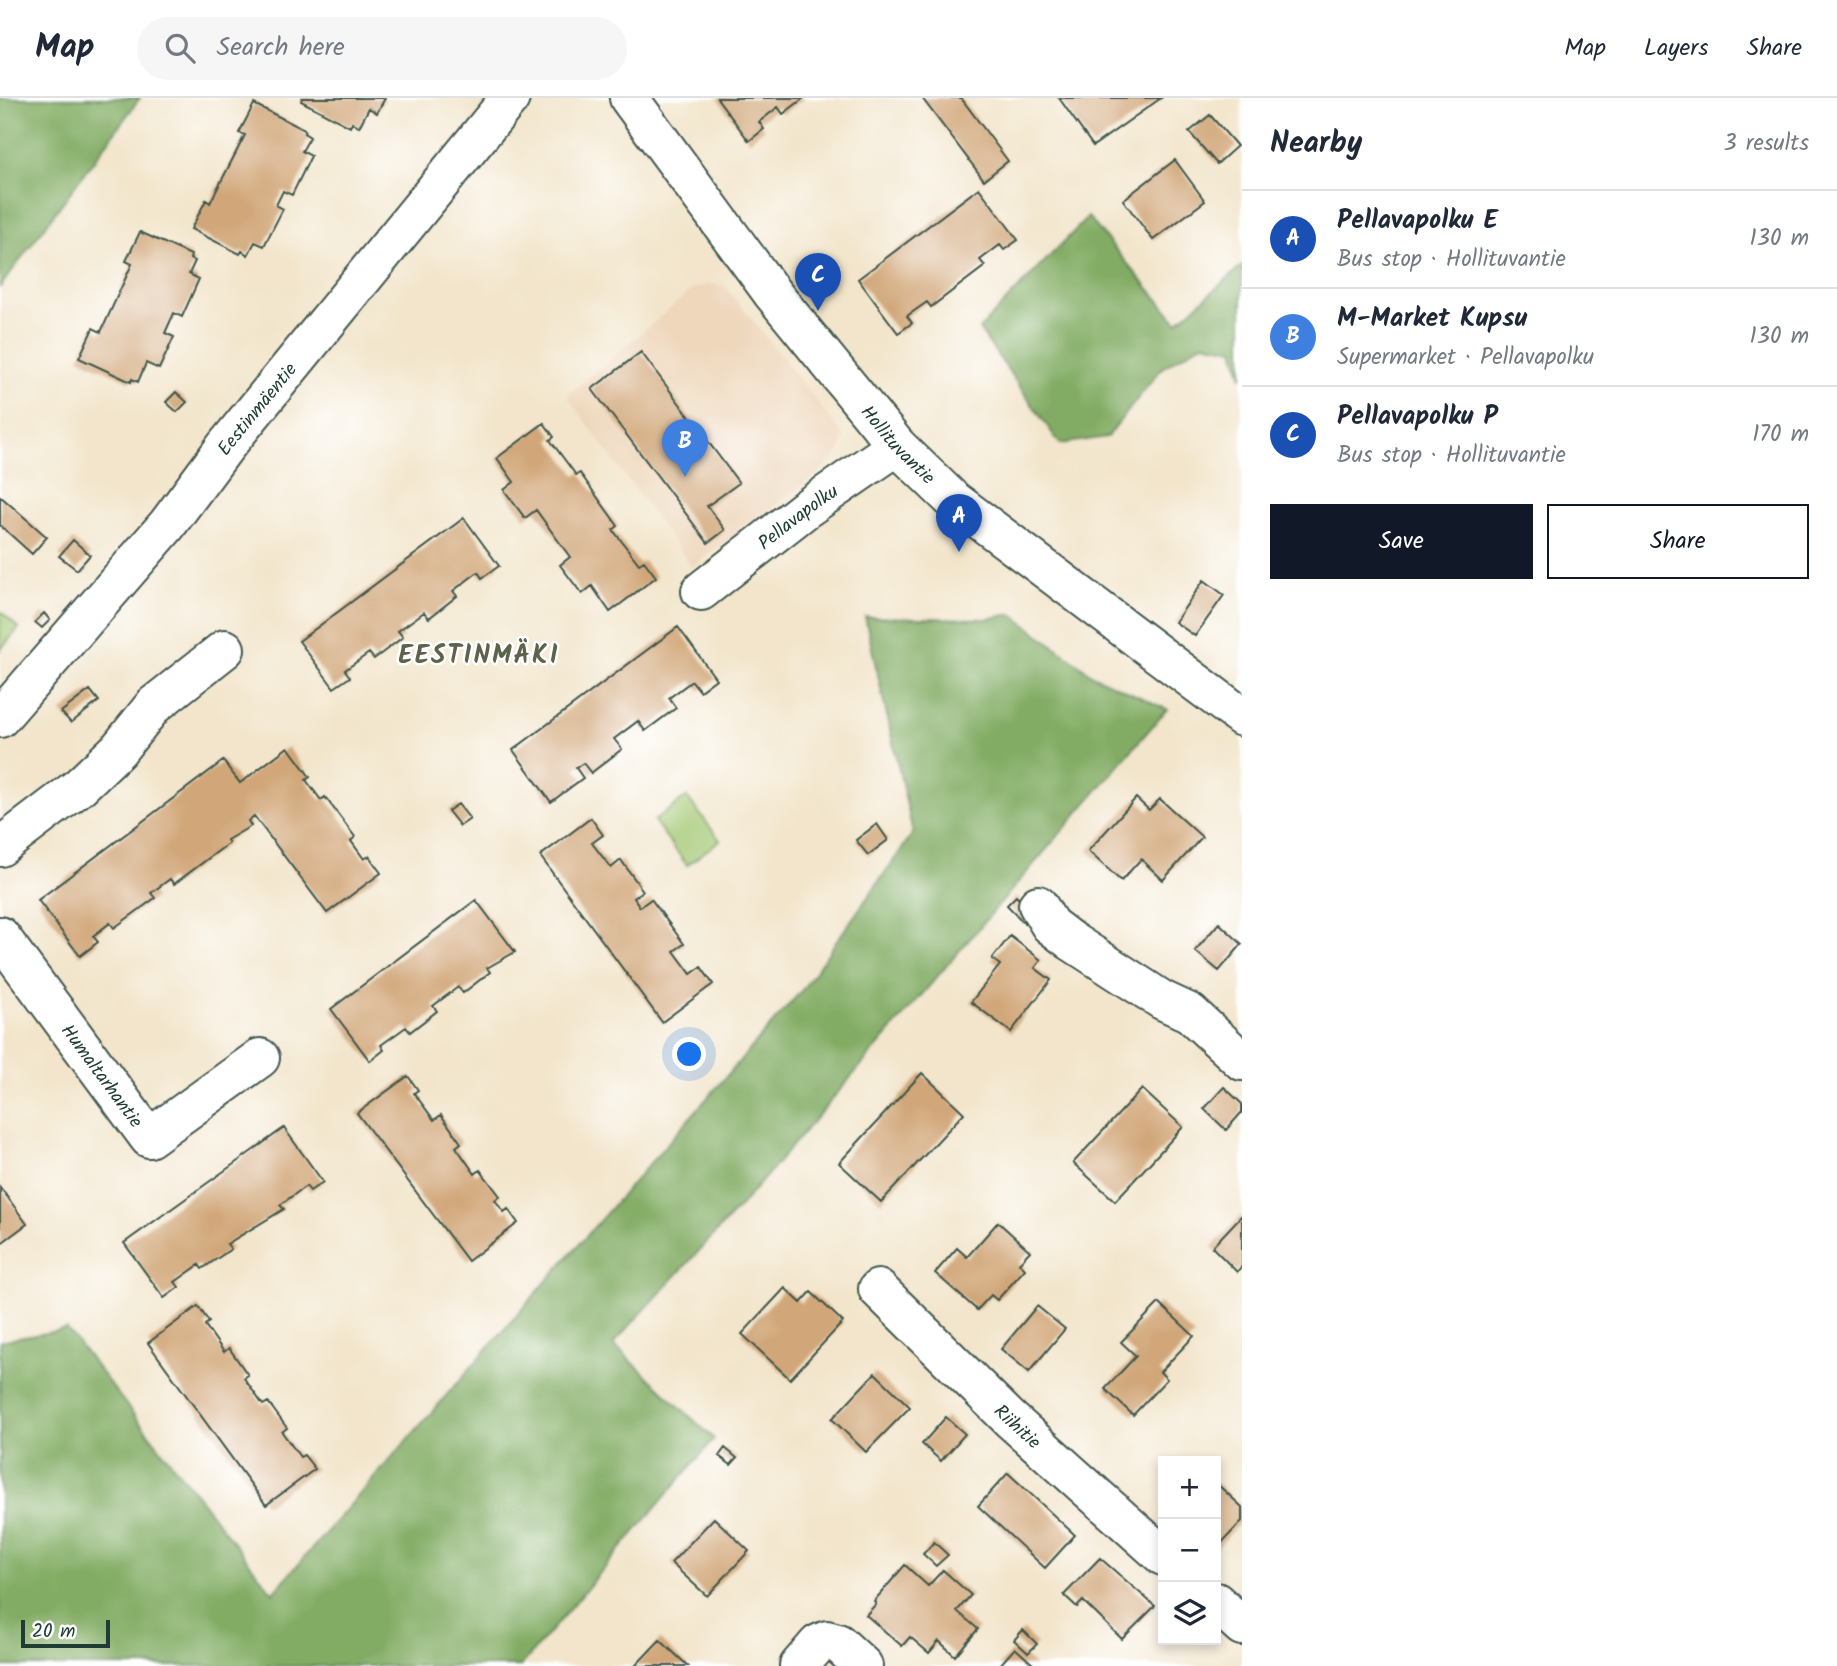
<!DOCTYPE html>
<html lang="en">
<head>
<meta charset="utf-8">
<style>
	:root { --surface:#fff; --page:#f6f6f7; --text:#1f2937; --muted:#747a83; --line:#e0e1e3; --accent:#111827 }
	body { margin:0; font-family:Kalam,sans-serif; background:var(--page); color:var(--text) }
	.controls { position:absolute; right:21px; bottom:21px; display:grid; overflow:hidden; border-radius:0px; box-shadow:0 4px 10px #0003 }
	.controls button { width:63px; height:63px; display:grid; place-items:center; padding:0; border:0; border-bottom:2px solid var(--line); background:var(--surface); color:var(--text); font:35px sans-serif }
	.scale { position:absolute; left:21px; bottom:18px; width:89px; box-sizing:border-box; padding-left:7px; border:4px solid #1f3d34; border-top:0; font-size:19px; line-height:24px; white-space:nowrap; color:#1f3d34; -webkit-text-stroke:5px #fff; paint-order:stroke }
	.you { position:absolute; left:690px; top:957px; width:24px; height:24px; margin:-18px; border:5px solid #fff; border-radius:50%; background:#1a73e8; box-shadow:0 0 0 10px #1a73e833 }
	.badge { display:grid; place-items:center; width:46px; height:46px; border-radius:50%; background:var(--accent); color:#fff; font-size:23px; font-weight:700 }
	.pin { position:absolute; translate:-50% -58px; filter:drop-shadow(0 2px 4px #0008) }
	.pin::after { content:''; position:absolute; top:37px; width:24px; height:21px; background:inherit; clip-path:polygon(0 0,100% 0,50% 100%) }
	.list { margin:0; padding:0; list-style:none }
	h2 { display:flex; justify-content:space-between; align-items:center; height:91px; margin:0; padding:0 28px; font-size:30px }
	h2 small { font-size:23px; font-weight:400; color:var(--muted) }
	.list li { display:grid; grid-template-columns:46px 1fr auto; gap:21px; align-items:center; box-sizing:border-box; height:98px; padding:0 28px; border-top:2px solid var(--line) }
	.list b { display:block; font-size:26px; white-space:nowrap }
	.list p { margin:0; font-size:23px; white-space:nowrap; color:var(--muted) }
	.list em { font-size:23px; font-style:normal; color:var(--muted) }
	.actions { display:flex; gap:14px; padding:21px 28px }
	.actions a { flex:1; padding:16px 0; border:2px solid var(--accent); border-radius:0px; text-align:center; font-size:24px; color:var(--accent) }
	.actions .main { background:var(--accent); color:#fff }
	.icon { flex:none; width:38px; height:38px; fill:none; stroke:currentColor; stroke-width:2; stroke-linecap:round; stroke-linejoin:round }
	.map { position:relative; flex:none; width:1242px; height:1568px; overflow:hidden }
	header { display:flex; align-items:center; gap:42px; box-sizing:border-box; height:98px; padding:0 35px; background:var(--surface); border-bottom:2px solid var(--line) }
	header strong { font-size:33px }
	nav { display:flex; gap:38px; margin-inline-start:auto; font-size:24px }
	.search { width:490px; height:63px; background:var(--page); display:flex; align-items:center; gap:18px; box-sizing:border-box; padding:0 24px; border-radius:38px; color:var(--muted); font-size:26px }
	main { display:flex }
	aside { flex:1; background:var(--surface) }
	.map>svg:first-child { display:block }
</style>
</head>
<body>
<header>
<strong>Map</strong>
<div class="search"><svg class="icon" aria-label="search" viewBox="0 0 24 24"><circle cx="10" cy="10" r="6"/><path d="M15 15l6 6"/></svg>Search here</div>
<nav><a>Map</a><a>Layers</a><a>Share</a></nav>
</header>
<main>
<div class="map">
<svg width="1242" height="1568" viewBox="0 0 1242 1568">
	<rect width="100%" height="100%" fill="#fff"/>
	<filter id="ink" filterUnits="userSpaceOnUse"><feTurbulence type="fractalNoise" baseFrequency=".0143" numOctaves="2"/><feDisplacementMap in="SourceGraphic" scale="14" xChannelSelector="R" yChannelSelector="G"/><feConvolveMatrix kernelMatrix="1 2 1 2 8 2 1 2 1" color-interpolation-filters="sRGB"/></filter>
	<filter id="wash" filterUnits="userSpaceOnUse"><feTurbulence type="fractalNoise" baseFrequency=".00686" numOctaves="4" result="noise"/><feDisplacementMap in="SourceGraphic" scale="28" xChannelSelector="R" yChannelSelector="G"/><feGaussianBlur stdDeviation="1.57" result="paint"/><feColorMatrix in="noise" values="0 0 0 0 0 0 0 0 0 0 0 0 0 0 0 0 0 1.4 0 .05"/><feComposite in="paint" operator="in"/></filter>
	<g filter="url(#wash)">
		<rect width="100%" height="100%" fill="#f2e5cb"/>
		<path fill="#eed7bb" d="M708 186 725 188 844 338 841 351 826 369 692 469 567 298 693 191Z"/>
		<path fill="#a3c872" stroke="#618253" stroke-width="2" d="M0 513 19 530 0 552Z
			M687 699 720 742 687 767 654 723Z"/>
		<path fill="#82ac64" stroke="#50744c" stroke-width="2" d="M0 0H140L0 189Z
			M1088 119 1177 224 1242 168V280L1234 251 1203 245 1162 270 1107 339 1060 346 979 231Z
			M1012 516 1094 578 1167 611 743 1105 613 1246 714 1341 521 1568H0V1243L67 1231 273 1495 802 892 913 735 865 519 986 521Z"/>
		<g id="blocks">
			<path fill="#d1a779" d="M302 0H385L377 15 369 10 359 29 352 25 350 29 301 3Z
				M717 0H804L783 16 778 9 759 24 764 31 749 43Z
				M922 0H961L1008 63 984 82Z
				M1059 0H1161L1093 48Z
				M254 6 305 32 304 35 310 39 302 53 311 58 292 97 283 93 276 107 283 111 264 148 255 144 248 157 242 153 240 156 191 131 206 102 210 105 245 37 239 35Z
				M1210 17 1237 48 1217 66 1189 34Z
				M1175 62 1205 103 1153 142 1123 102Z
				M979 90 1018 142 1004 152 1000 147 980 162 985 168 931 209 927 204 907 218 912 225 898 235 858 181Z
				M140 134 191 157 190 161 195 163 189 176 199 181 182 219 174 215 165 235 174 239 159 271 146 265 138 284 132 281 131 284 79 260 93 230 101 234 132 166 126 163Z
				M641 254 739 385 707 408 725 432 708 445 592 291Z
				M176 294 187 304 177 314 166 304Z
				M544 325 554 339 550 342 576 377 580 375 618 428 613 432 639 466 644 463 656 479 610 514 592 488 582 496 560 467 570 459 536 412 525 420 504 392 514 384 497 360Z
				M0 398 47 439 32 456 0 427Z
				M464 420 499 468 482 480 478 474 453 493 457 498 429 520 424 514 398 533 403 539 374 561 369 555 345 572 350 579 334 590 299 543Z
				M73 442 90 457 77 472 59 458Z
				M1204 482 1224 497 1195 538 1175 524Z
				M44 515 50 522 42 530 35 524Z
				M678 529 716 581 700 593 692 583 669 600 676 610 645 633 638 623 614 641 622 651 591 675 583 665 576 670 583 680 551 704 513 652Z
				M90 592 99 603 71 625 61 614Z
				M288 649 310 679 306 682 321 702 325 699 355 739 351 743 364 761 369 758 381 775 327 815 254 718 248 723 251 728 227 742 229 745 174 786 170 781 151 795 155 800 114 830 110 825 93 838 98 844 80 858 38 802 223 663 240 685Z
				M1136 700 1149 712 1160 701 1202 739 1163 782 1141 761 1121 783 1088 753Z
				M458 706 470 721 460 728 448 713Z
				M591 720 603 737 592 745 611 770 621 762 643 793 634 800 640 809 651 801 684 846 674 853 691 876 701 869 713 886 662 924 540 758Z
				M877 726 888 742 868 757 856 742Z
				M1016 798 1034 817 1025 826 1007 807Z
				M476 802 515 854 487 870 490 874 463 895 458 889 433 908 437 913 410 934 406 929 381 947 384 952 370 963 331 911Z
				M1219 825 1242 846 1219 873 1195 853Z
				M1010 838 1041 862 1035 870 1051 882 1011 934 971 904 1000 867 992 861Z
				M922 975 964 1015 881 1104 839 1065Z
				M408 978 418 992 414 995 434 1022 441 1017 461 1045 456 1049 475 1076 480 1072 500 1098 495 1102 504 1114 508 1111 518 1125 468 1163 357 1015Z
				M1224 989 1242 1006V1014L1226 1032 1204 1011Z
				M1142 991 1183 1029 1115 1103 1073 1065Z
				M284 1030 323 1084 310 1093 306 1088 280 1107 284 1111 227 1146 231 1151 202 1171 199 1167 175 1184 179 1189 164 1200 124 1145Z
				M0 1089 27 1126 0 1146Z
				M1242 1117V1168L1237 1174 1212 1149Z
				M998 1124 1030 1153 1019 1165 1025 1171 997 1202 991 1197 977 1212 935 1175 957 1150 967 1159Z
				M785 1190 801 1205 811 1194 843 1224 790 1281 742 1236Z
				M1159 1205 1194 1238 1160 1274 1167 1281 1133 1317 1105 1291 1136 1258 1121 1244Z
				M198 1208 209 1224 205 1227 224 1254 229 1250 248 1277 244 1280 263 1307 268 1304 287 1330 282 1334 300 1359 304 1357 315 1371 266 1407 148 1245Z
				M1037 1208 1065 1231 1029 1274 1001 1251Z
				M875 1275 910 1309 866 1354 832 1321Z
				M946 1319 965 1336 941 1363 922 1346Z
				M725 1350 737 1360 731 1367 719 1358Z
				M1008 1375 1075 1437 1045 1470 978 1408Z
				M1216 1385 1242 1409V1423L1216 1451Z
				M714 1420 749 1453 707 1498 671 1465Z
				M934 1444 948 1457 936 1468 923 1456Z
				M1100 1460 1155 1508 1122 1541 1083 1503 1077 1509 1064 1497Z
				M905 1467 928 1488 943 1472 971 1497 957 1513 978 1531 955 1558 939 1543 929 1555 910 1539 902 1548 866 1517 876 1506 874 1503Z
				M1023 1532 1037 1546 1028 1555 1014 1542Z
				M660 1542 688 1568H635Z
				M1015 1550 1035 1568H999Z"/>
		</g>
	</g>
	<g filter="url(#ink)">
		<use href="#blocks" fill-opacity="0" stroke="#3f564b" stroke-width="2"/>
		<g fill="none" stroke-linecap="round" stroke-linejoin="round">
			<defs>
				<g id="minor">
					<path id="s1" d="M629 0 773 196 897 348 952 401 1242 619"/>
					<path id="s2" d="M701 493 807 410 897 348"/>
					<path id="s3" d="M0 620 167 427 225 349 510 0"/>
					<path d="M0 749 79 689 118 652 154 607 225 551"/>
					<path d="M1038 807 1050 827 1071 843 1162 902 1190 915 1242 963"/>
					<path id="s4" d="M0 838 149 1040 260 960"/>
					<path id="s5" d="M878 1191 1010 1321 1163 1458"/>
					<path d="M1216 1504 1242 1528"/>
					<path d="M799 1568 818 1546 827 1542 838 1545 863 1568"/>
				</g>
			</defs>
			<use href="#minor" stroke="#3f564b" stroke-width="42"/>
			<use href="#minor" stroke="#fff" stroke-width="38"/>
		</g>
	</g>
	<g text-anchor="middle" stroke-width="5" stroke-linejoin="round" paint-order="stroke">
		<g font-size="19" fill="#1f3d34" stroke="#fff">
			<text dy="7" stroke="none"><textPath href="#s3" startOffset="402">Eestinmäentie</textPath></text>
			<text dy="7" stroke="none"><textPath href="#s1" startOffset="439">Hollituvantie</textPath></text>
			<text dy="7" stroke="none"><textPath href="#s2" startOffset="122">Pellavapolku</textPath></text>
			<text dy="7" stroke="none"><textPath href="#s4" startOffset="173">Humaltarhantie</textPath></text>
			<text dy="7" stroke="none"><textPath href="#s5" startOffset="196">Riihitie</textPath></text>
		</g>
		<g font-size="26" font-weight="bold" letter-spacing="2" fill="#5d624c" stroke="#fff">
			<text x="479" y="565">EESTINMÄKI</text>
		</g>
	</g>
</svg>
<div class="controls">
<button>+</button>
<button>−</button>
<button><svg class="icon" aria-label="layers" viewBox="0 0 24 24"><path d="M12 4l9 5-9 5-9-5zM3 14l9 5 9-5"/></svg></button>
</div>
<div class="scale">20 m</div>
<div class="you"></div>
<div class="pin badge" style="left:959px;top:454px;background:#1a4fb4">A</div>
<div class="pin badge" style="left:685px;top:379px;background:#3f7fe0">B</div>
<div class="pin badge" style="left:818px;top:213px;background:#1a4fb4">C</div>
</div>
<aside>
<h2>Nearby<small>3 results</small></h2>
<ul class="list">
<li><span class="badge" style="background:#1a4fb4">A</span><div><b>Pellavapolku E</b><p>Bus stop · Hollituvantie</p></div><em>130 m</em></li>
<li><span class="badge" style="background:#3f7fe0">B</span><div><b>M-Market Kupsu</b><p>Supermarket · Pellavapolku</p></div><em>130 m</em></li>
<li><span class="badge" style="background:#1a4fb4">C</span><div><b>Pellavapolku P</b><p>Bus stop · Hollituvantie</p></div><em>170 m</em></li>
</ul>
<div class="actions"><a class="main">Save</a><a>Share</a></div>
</aside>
</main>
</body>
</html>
